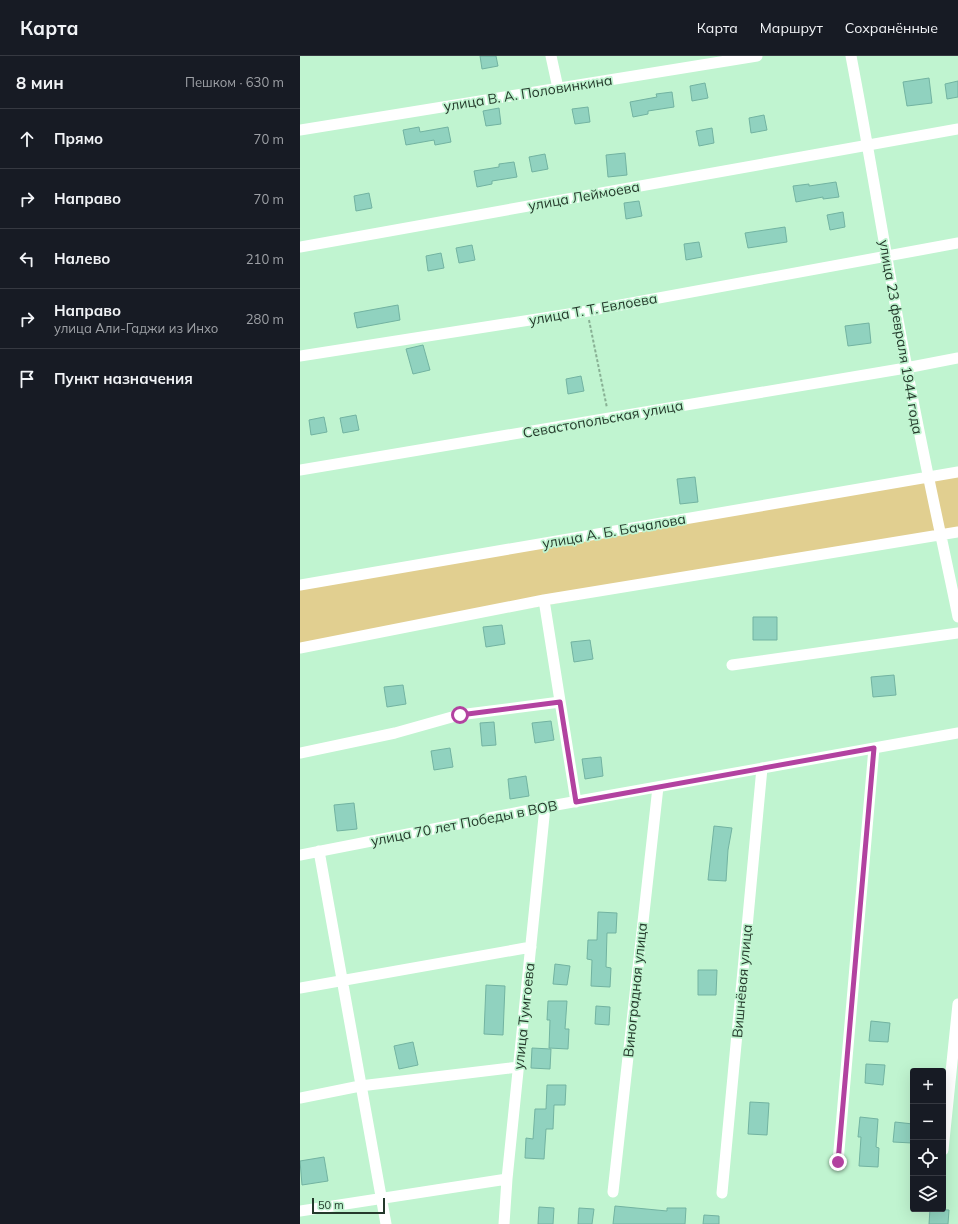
<!DOCTYPE html>
<html lang="ru">
<head>
<meta charset="utf-8">
<style>
	:root { --surface:#171b24; --page:#20242c; --text:#f1f3f6; --muted:#9ea1a6; --line:#363941 }
	body { margin:0; font-family:Mulish,sans-serif; background:var(--page); color:var(--text) }
	.controls { position:absolute; right:12px; bottom:12px; display:grid; overflow:hidden; border-radius:4px; box-shadow:0 4px 16px #0002 }
	.controls button { width:36px; height:36px; display:grid; place-items:center; padding:0; border:0; border-bottom:1px solid var(--line); background:var(--surface); color:var(--text); font:20px sans-serif }
	.scale { position:absolute; left:12px; bottom:10px; width:73px; box-sizing:border-box; padding-left:4px; border:2px solid #24392b; border-top:0; font-size:11px; line-height:14px; white-space:nowrap; color:#24392b; -webkit-text-stroke:3px #c0f4d0; paint-order:stroke }
	.stop { position:absolute; width:12px; height:12px; margin:-9px; border:3px solid #b242a0; border-radius:50%; background:#fff }
	.stop.end { background:#b242a0; border-color:#fff; box-shadow:0 1px 4px #0008 }
	.list { margin:0; padding:0; list-style:none }
	h2 { display:flex; justify-content:space-between; align-items:center; height:52px; margin:0; padding:0 16px; font-size:17px }
	h2 small { font-size:13px; font-weight:400; color:var(--muted) }
	.list li { display:grid; grid-template-columns:26px 1fr auto; gap:12px; align-items:center; box-sizing:border-box; height:60px; padding:0 16px; border-top:1px solid var(--line) }
	.list b { display:block; font-size:15px; white-space:nowrap }
	.list p { margin:0; font-size:13px; white-space:nowrap; color:var(--muted) }
	.list em { font-size:13px; font-style:normal; color:var(--muted) }
	.icon { flex:none; width:22px; height:22px; fill:none; stroke:currentColor; stroke-width:2; stroke-linecap:round; stroke-linejoin:round }
	.map { position:relative; flex:none; width:658px; height:1168px; overflow:hidden }
	header { display:flex; align-items:center; gap:24px; box-sizing:border-box; height:56px; padding:0 20px; background:var(--surface); border-bottom:1px solid var(--line) }
	header strong { font-size:19px }
	nav { display:flex; gap:22px; margin-inline-start:auto; font-size:14px }
	main { display:flex }
	aside { flex:1; background:var(--surface) }
	.map>svg:first-child { display:block }
</style>
</head>
<body>
<header>
<strong>Карта</strong>
<nav><a>Карта</a><a>Маршрут</a><a>Сохранённые</a></nav>
</header>
<main>
<aside>
<h2>8 мин<small>Пешком · 630 m</small></h2>
<ul class="list">
<li><svg class="icon" aria-label="ahead" viewBox="0 0 24 24"><path d="M12 20V5M6 11l6-6 6 6"/></svg><div><b>Прямо</b></div><em>70 m</em></li>
<li><svg class="icon" aria-label="right" viewBox="0 0 24 24"><path d="M7 20v-9h11M14 6l5 5-5 5"/></svg><div><b>Направо</b></div><em>70 m</em></li>
<li><svg class="icon" aria-label="left" viewBox="0 0 24 24"><path d="M17 20v-9H6M10 6l-5 5 5 5"/></svg><div><b>Налево</b></div><em>210 m</em></li>
<li><svg class="icon" aria-label="right" viewBox="0 0 24 24"><path d="M7 20v-9h11M14 6l5 5-5 5"/></svg><div><b>Направо</b><p>улица Али-Гаджи из Инхо</p></div><em>280 m</em></li>
<li><svg class="icon" aria-label="arrive" viewBox="0 0 24 24"><path d="M6 21V4h12l-3 4 3 4H6"/></svg><div><b>Пункт назначения</b></div></li>
</ul>
</aside>
<div class="map">
<svg width="658" height="1168" viewBox="0 0 658 1168">
	<rect width="100%" height="100%" fill="#c0f4d0"/>
	<path fill="#e1cf90" d="M658 416V476L0 593V529Z"/>
	<path fill="#90d2bf" stroke="#72b3a1" d="M180 0H196L198 10 182 13Z
		M629 22 632 47 607 50 603 26Z
		M658 25V41L647 43 645 28Z
		M405 27 408 42 392 45 390 30Z
		M372 36 374 51 348 55V58L333 61 330 46 357 41 356 38Z
		M288 51 290 66 275 68 272 53Z
		M199 52 201 68 186 70 183 55Z
		M464 59 467 74 451 77 449 62Z
		M119 71 120 76 148 71 151 86 135 89 134 84 106 89 103 74Z
		M412 72 414 87 399 90 396 75Z
		M325 97 327 119 308 121 306 99Z
		M245 98 248 113 232 116 229 101Z
		M214 106 217 121 192 125V128L177 131 174 115 199 111V108Z
		M536 126 539 141 523 143V141L496 146 493 130 509 128V130Z
		M69 137 72 152 56 155 54 140Z
		M339 145 342 160 326 163 324 147Z
		M543 156 545 171 530 174 527 159Z
		M485 171 487 186 448 192 445 177Z
		M399 186 402 201 386 204 384 188Z
		M172 189 175 204 159 207 156 192Z
		M141 197 144 212 128 215 126 200Z
		M98 249 100 264 57 272 54 257Z
		M569 267 571 287 548 290 545 270Z
		M123 289 130 314 113 318 106 293Z
		M281 320 284 335 268 338 266 323Z
		M56 359 59 374 43 377 40 362Z
		M24 361 27 376 11 379 9 364Z
		M395 421 398 446 380 448 377 423Z
		M453 561H477V584H453Z
		M202 569 205 588 186 591 183 571Z
		M290 584 293 603 274 606 271 586Z
		M594 619 596 639 573 641 571 621Z
		M103 629 106 648 87 651 84 631Z
		M251 665 254 684 235 687 232 667Z
		M194 666 196 689 182 690 180 667Z
		M150 692 153 711 134 714 131 695Z
		M301 701 303 720 285 723 282 703Z
		M226 720 229 740 210 743 208 723Z
		M54 747 57 773 37 775 34 749Z
		M414 770 432 772 428 794 426 825 408 824Z
		M298 856 317 857 316 877H307L306 911 311 912 310 931 291 930 292 904 287 903 288 884H297Z
		M255 908 270 910 267 929 253 928Z
		M398 914H417L416 939H398Z
		M186 929 205 930 203 979 184 978Z
		M248 945H267L265 973H269L268 993 249 992 250 964H247Z
		M296 950 310 951 309 969 295 968Z
		M571 965 590 967 588 986 569 985Z
		M113 986 118 1009 99 1013 94 990Z
		M232 992 251 993 250 1013 231 1012Z
		M566 1008 585 1009 583 1029 565 1027Z
		M247 1029H266L265 1049H254L253 1073H246L244 1103 225 1102 226 1082 233 1083 235 1053H246Z
		M450 1046 469 1047 467 1079 448 1078Z
		M560 1061 578 1063 576 1091 579 1092 578 1111 559 1110 561 1081H558Z
		M595 1066 613 1068 612 1087 593 1086Z
		M24 1101 28 1125 2 1129 0 1105Z
		M315 1150 367 1155V1152H386L385 1168H313Z
		M239 1151 254 1152 253 1168H238Z
		M279 1152 294 1153 292 1168H278Z
		M630 1153 649 1154 648 1168H629Z
		M404 1159 419 1160V1168H403Z"/>
	<g fill="none" stroke-linecap="round" stroke-linejoin="round">
		<path stroke="#88b094" stroke-width="2" stroke-dasharray="3 2" stroke-linecap="butt" d="M289 264 307 352"/>
		<path stroke="#fff" stroke-width="11" d="M251 0 258 32
			M551 0C571 104 587 208 607 312 622 396 641 478 658 561
			M0 74 457 0
			M0 191 658 73
			M0 300 288 255 658 187
			M0 414 606 312 658 302
			M0 529 658 416
			M244 544 276 746
			M0 592 244 544 658 476
			M432 609 658 577
			M0 697 95 677 159 659 260 646
			M19 795 86 1168
			M0 799 245 751 658 677
			M0 932 231 891
			M0 1042 60 1030 218 1011
			M643 1094 658 948
			M538 1106 574 692
			M313 1136 358 731
			M422 1137 462 712
			M0 1155 207 1123
			M204 1168 207 1123 245 751"/>
	</g>
	<g fill="none" stroke-linecap="round" stroke-linejoin="round">
		<path stroke="#b242a0" stroke-width="5" d="M160 659 260 646 276 746 574 692 538 1106"/>
	</g>
	<g text-anchor="middle" stroke-width="3.5" stroke-linejoin="round" paint-order="stroke">
		<g font-size="14" fill="#24392b" stroke="#c0f4d0">
			<text transform="translate(228 37) rotate(-9)" y="5">улица В. А. Половинкина</text>
			<text transform="translate(284 140) rotate(-10)" y="5">улица Леймоева</text>
			<text transform="translate(293 253) rotate(-10)" y="5">улица Т. Т. Евлоева</text>
			<text transform="translate(601 281) rotate(80)" y="5">улица 23 февраля 1944 года</text>
			<text transform="translate(303 363) rotate(-10)" y="5">Севастопольская улица</text>
			<text transform="translate(314 475) rotate(-10)" y="5">улица А. Б. Бачалова</text>
			<text transform="translate(164 767) rotate(-11)" y="5">улица 70 лет Победы в ВОВ</text>
			<text transform="translate(442 925) rotate(-85)" y="5">Вишнёвая улица</text>
			<text transform="translate(335 934) rotate(-84)" y="5">Виноградная улица</text>
			<text transform="translate(224 960) rotate(-84)" y="5">улица Тумгоева</text>
		</g>
	</g>
</svg>
<div class="controls">
<button>+</button>
<button>−</button>
<button><svg class="icon" aria-label="locate" viewBox="0 0 24 24"><circle cx="12" cy="12" r="6"/><path d="M12 2v4M12 18v4M2 12h4M18 12h4"/></svg></button>
<button><svg class="icon" aria-label="layers" viewBox="0 0 24 24"><path d="M12 4l9 5-9 5-9-5zM3 14l9 5 9-5"/></svg></button>
</div>
<div class="scale">50 m</div>
<div class="stop" style="left:160px;top:659px"></div>
<div class="stop end" style="left:538px;top:1106px"></div>
</div>
</main>
</body>
</html>
